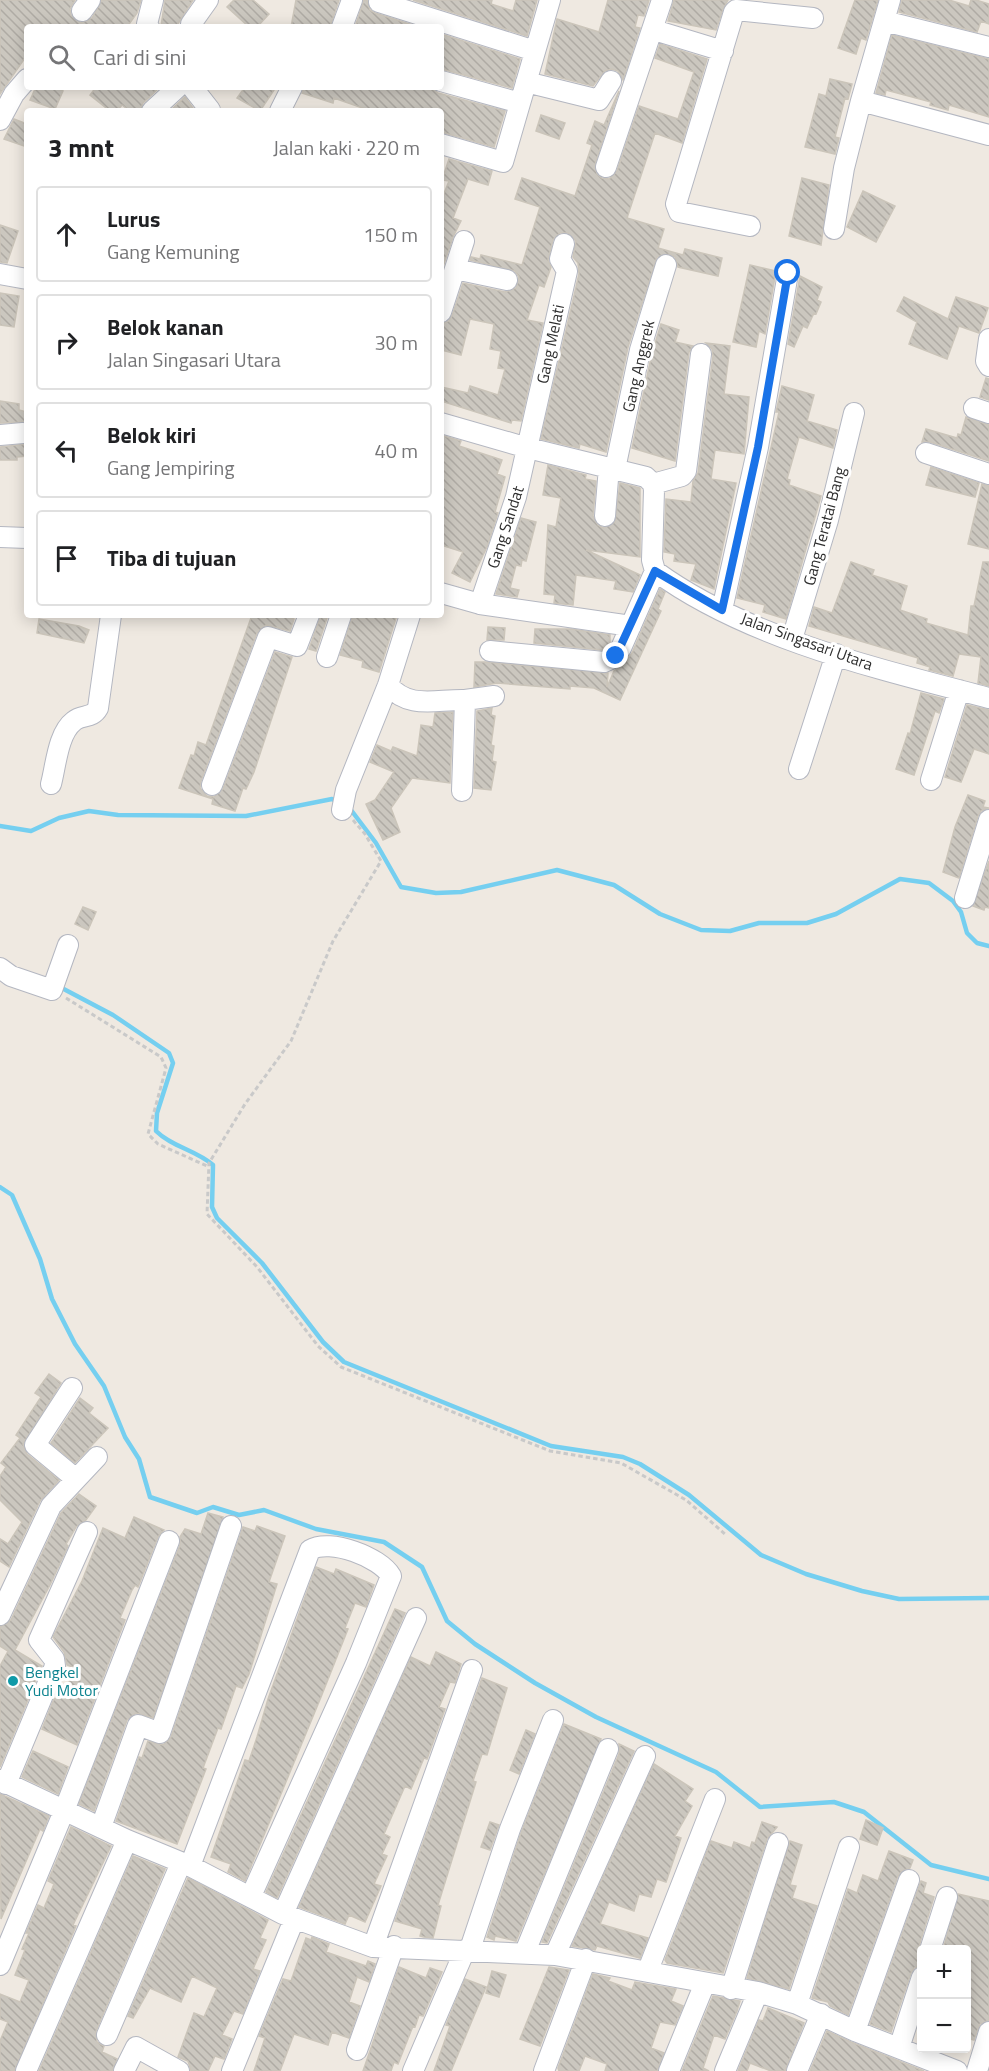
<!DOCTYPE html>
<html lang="id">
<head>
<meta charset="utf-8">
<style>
	:root { --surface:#fff; --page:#f2f2f2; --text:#202124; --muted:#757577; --line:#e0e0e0 }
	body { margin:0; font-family:"Titillium Web",sans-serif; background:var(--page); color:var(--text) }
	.controls { position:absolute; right:18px; bottom:18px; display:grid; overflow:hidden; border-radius:6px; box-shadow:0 3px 15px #0003 }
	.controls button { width:54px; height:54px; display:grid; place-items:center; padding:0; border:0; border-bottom:2px solid var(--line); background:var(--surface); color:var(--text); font:30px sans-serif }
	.stop { position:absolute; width:18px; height:18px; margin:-14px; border:4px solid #1a73e8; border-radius:50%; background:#fff }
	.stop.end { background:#1a73e8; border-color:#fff; box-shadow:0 2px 6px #0008 }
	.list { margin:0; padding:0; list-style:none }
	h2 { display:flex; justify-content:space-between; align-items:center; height:78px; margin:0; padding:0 24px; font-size:26px }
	h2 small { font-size:20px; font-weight:400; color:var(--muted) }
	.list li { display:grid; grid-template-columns:39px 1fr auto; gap:18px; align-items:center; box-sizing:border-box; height:96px; margin:0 12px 12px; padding:0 12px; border:2px solid var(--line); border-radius:6px }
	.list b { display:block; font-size:22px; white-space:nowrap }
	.list p { margin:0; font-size:20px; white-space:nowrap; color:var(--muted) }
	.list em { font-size:20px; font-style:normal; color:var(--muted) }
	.icon { flex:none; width:33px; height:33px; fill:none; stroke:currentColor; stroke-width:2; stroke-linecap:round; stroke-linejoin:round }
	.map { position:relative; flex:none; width:989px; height:2071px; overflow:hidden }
	.search { position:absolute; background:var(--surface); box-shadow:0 3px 15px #0003; left:24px; top:24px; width:420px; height:66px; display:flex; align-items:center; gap:15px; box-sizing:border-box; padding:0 21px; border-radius:6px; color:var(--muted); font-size:22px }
	.panel { position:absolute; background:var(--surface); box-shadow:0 3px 15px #0003; left:24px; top:108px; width:420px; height:510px; border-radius:6px }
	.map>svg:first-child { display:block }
</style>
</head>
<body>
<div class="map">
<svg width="989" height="2071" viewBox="0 0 989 2071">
	<defs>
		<pattern id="building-back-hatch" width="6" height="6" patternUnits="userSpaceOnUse" patternTransform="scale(1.5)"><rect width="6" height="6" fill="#cbc7bf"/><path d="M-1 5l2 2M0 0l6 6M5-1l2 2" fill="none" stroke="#afaba4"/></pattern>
	</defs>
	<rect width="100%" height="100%" fill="#efe9e1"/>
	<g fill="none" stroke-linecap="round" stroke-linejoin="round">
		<path stroke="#75cff0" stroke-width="4.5" d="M348 806 376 843 401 887 436 893 461 892 557 870 614 885 660 914 701 930 730 931 759 923H807L836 914 900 879 929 883 953 901 961 912 967 933 977 943 989 946
			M0 826 31 831 59 818 89 811 118 815 246 816 332 799 338 802
			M58 986 113 1015 169 1053 173 1063 157 1113 156 1131C172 1147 196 1150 213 1165L212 1207 217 1218 262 1263 323 1342 344 1362 551 1446 623 1457 640 1464 689 1495 761 1555 806 1574 862 1591 899 1599 989 1598
			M0 1187 12 1195 40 1259 52 1299 75 1344 104 1386 125 1437 139 1459 150 1497 197 1513 213 1507 239 1515 264 1510 316 1529 384 1542 422 1567 447 1621 475 1644 535 1683 596 1717 716 1772 760 1807 834 1802 864 1812 931 1865 989 1879"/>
	</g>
	<path fill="url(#building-back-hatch)" stroke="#cbc5ba" stroke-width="1.5" d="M0 0H75L70 9 71 15 81 23 92 18 102 0H141L137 13 127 27H27V55L0 94Z
		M165 0H193L176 27 161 26Z
		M234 0H253L269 14 257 27H249L227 7Z
		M296 0H339L330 27H291Z
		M364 0H367L370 10 375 13 419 27H355Z
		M413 0H492L491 4 513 11 516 0H537L527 36Z
		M608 0H649L644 16 638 15 635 27 640 28 623 80 618 71 612 69 605 71 593 86 545 74 557 19 599 32Z
		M674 0H728L723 9 716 30 668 21Z
		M855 0H878L866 40 861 38 856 54 838 48Z
		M902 0H949L969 6 971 0H976L989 4V24L981 21 977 32 899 12Z
		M441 34 520 59 512 88 441 69Z
		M892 35 989 59V117L949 105 948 110 930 105 931 102 886 90 885 95 876 93Z
		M660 44 707 59 682 143 655 133 627 218 664 229 658 248 683 255 685 249 722 258 718 276 678 267 675 257 670 254 657 257 628 347 606 452 580 444 579 448 541 439 579 274 578 263 573 257 576 241 568 233H560L553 240 548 260 551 267 544 287 539 285 527 320 543 323 521 421 512 420 511 423 441 401V387L468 393 470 386 498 395 505 369 498 368 501 351 490 349 494 324 470 319 461 355 441 350V324L449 321 452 316 463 283 505 292 516 288 519 277 515 271 470 260 471 257 480 259 481 255 522 265 540 207 515 199 522 178 575 196 592 145 587 143 595 121 604 125 619 91 595 164 597 174 602 178 609 179 617 171 639 106 678 119 694 72 655 58Z
		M830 79 852 84 848 99 845 98 835 137 839 138 835 154 805 147 819 94 826 96Z
		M36 87H53L63 91 55 109 30 100Z
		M96 87H160L143 103 140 111H130L122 105 117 111H110L90 95Z
		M245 87H276L260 111 237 98Z
		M304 87H431L438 93 505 111 494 147 441 132V111H371L334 98 333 103 302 93Z
		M185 97 193 108 189 111H170Z
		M541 115 565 123 559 139 536 131Z
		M14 119 27 124V147L4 139Z
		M449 159 492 171 488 185 468 179 453 218 461 221 453 237 441 273V201L449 181 442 180Z
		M802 178 829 185 821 245 789 236Z
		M863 191 895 206 876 242 847 227Z
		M0 225 18 231 7 263 0 262Z
		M750 265 776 271 765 334 759 331 756 347 733 342Z
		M800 276 822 287 817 300 821 302 816 314 814 313 807 328 803 326 794 347 788 344Z
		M0 293 19 296 14 327 0 325Z
		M904 297 948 319 956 297 988 308 979 333 959 326 947 359 909 344 917 322 897 311Z
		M661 324 679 330 675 342 693 346 689 352 675 461 632 448 652 353Z
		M706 343 730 346 724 394 749 397 744 454 715 450 711 479 736 483 714 589 691 580 696 564 674 561 675 554 664 552 666 499 691 502 693 481 698 473 713 356 712 349Z
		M986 378 989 379V400L980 397Z
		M782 386 814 395 807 421 837 430 833 448 799 437 787 479 790 480 789 485 821 496 786 619 763 612 765 605 737 598 779 412H776Z
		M0 401 19 404V410L27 412V422L0 423Z
		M966 417 989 425V461L930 442H922L926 429 957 438 958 434 961 435Z
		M444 436 461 441 459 446 502 460 497 474 505 477 495 512 498 513 487 547 470 582 452 573 463 552 441 545V446Z
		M27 444V456L17 457V460H0V447Z
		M548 465 586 475 585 479 596 481 593 516 598 525 603 528 615 522 620 483 640 488V557L586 550 640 575 633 592 614 589 616 581 576 575 573 605 554 603 555 595 544 594 548 525 556 527 561 498 543 495Z
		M931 467 979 483 975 497 926 485Z
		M982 484 989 486V549L968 544Z
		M521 518 536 522 526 561 522 560 521 566 516 565 510 588 519 590 517 597 496 594Z
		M851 562 874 570 872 575 907 586 900 610 927 619 926 623 968 635 971 606H974L983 562H989V686L978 683 981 657 959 654 953 676 929 670 930 667 917 663 918 658 809 626 814 607 832 613Z
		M660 589 665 592 658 609 661 611 620 700 594 688 570 686V689L497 683 474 687 475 662H486L608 673 607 687 614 671 622 666 632 653Z
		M252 615H280L294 619 290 631 266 625 257 633 201 781 200 788 207 796 214 797 223 789 275 652 292 657 254 772 246 789 243 788 235 811 212 804 213 799 179 788 191 755 194 756 198 742 206 745Z
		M321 615H328L316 651 309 649Z
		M353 615H397L379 672 362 667 363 661 340 655Z
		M39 619 79 626 89 630 84 643 37 633Z
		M488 627 505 628 504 640H487Z
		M535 629H571L610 635V643L602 650 534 643Z
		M921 693 944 699 939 713 935 711 914 775 896 769 908 733 910 734Z
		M967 705 989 710V754L974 749 961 782 945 777Z
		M492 708 491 715 495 716 491 745 494 746 492 761 496 762 491 790 474 788 477 711Z
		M453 712 450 783 412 778 391 808 400 832 383 840 366 804 375 800 394 772 370 762 377 745 391 751 393 747 417 756 421 725 433 727 435 713Z
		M968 795 985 801 983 807 989 808 981 811 978 816 959 878 943 872 955 827Z
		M989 861V908L985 907 984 910 973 906Z
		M83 907 96 912 88 930 75 924Z
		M49 1374 61 1383 23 1444 27 1454 59 1480 40 1501 9 1567 0 1561V1539L8 1544 22 1522 0 1500V1476L6 1467 1 1463 20 1438 16 1435 41 1397 35 1393Z
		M80 1398 93 1408 89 1413 108 1428 75 1463 51 1443Z
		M79 1494 96 1506 86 1520 76 1527 66 1544 68 1546 50 1585 15 1650 42 1666 0 1767V1666L8 1651 0 1646V1627L11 1620 61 1513Z
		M208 1513 223 1517 153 1718 136 1713 127 1720 94 1811 79 1804 180 1545V1537L185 1529 201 1534Z
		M134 1517 164 1530 158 1537 138 1587 135 1585 132 1590 120 1618 125 1620 77 1745 42 1729 58 1689 65 1692 75 1668 67 1665 64 1652 53 1637 82 1581 103 1528 125 1538Z
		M257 1526 285 1536 269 1582 277 1584 249 1674 242 1688 236 1686 221 1729 218 1728 203 1768 206 1769 177 1844 116 1821 139 1757 142 1758 148 1741 163 1745 171 1737 243 1527 255 1531Z
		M316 1567 334 1574 336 1569 374 1585 366 1607 355 1603 345 1628 348 1629 321 1697 245 1881 228 1872 231 1864 211 1857 245 1760 249 1761 257 1737 268 1699Z
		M395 1609 405 1613 277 1898 266 1892Z
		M436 1652 461 1664 460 1667 455 1683 450 1682 439 1707 445 1709 427 1759 424 1758 411 1789 405 1786 384 1834 390 1837 382 1854 387 1856 374 1884 381 1886 365 1922 349 1915 345 1924 299 1907 411 1657 430 1666Z
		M482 1678 507 1688 487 1755 482 1754 473 1781 476 1782 438 1905 441 1906 433 1938 424 1937 420 1936 422 1929 395 1921Z
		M564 1724 601 1739 516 1941 495 1936 494 1940 487 1937 521 1833Z
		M526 1730 535 1734 519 1774 510 1770Z
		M619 1744 634 1751 547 1943 542 1942 619 1754Z
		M33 1751 68 1767 58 1794 22 1777Z
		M654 1764 693 1789 685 1801 692 1806 675 1836 681 1838 666 1882 657 1879 651 1897 639 1894 634 1911 609 1902 600 1924 648 1938 640 1958 597 1946 595 1950 572 1946Z
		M0 1794 49 1816 43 1831 40 1829 1 1919Z
		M866 1820 883 1828 877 1845 860 1839Z
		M490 1822 499 1825 490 1850 481 1847Z
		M762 1822 777 1827 767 1839 723 1973 667 1963 665 1960 711 1841 732 1848 734 1842 750 1848 752 1842 755 1843Z
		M71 1827 111 1846 73 1925 76 1926 14 2071H0V2041L8 2022 0 2019V1994L20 2002 29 1980 15 1975 25 1950 22 1949 29 1933H26L38 1905 44 1908 54 1884 48 1881Z
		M790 1841 802 1845 790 1885 796 1886 792 1898 817 1906 789 1989 747 1978Z
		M889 1851 913 1860 910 1868 902 1871 898 1876 848 2015 830 2006 828 2002 812 1998 848 1889 857 1893 863 1875 878 1881Z
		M133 1856 165 1869 96 2031 97 2042 104 2046 102 2052 117 2059 112 2071H39Z
		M188 1878 268 1920 260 1938 266 1940 253 1969 260 1971 243 2014 234 2011 222 2035 232 2039 224 2059 215 2056 208 2071H191L188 2061 178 2057 194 2013 204 2017 217 1988 192 1976 181 2002 150 1988 133 2018 128 2016Z
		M921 1881 926 1883 923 1893 934 1897 919 1946 921 1965 914 1968 911 1973 891 2032 870 2024Z
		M958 1894 989 1901V2020L980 2024 974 2040 966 2038V1950H943Z
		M312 1937 329 1944 326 1952 366 1966 368 1961 375 1964 369 1982 357 1977 349 2002 360 2006 349 2038 332 2032 328 2045 294 2034 280 2071H254L265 2038 259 2036 283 1979 291 1981 306 1938 311 1940Z
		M399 1967 426 1978 430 1968 442 1972 423 2016 419 2015 415 2027 413 2026 398 2064 394 2062 391 2071H363Z
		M549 1967 569 1970 540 2046 520 2039Z
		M492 1971 506 1975 499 1997 486 1993Z
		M593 1974 610 1978 608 1981 632 1990 635 1982 676 1989 671 2001 683 2006 675 2025 660 2022 651 2048 664 2053 657 2071H605L607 2064 585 2056 579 2071H559L558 2068Z
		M465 1979 486 1987 451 2071H434L450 2026 446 2025Z
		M713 1996 740 2001 737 2011 725 2039 714 2035 703 2068 709 2071H682Z
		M768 2008 804 2023 785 2071H771L750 2063 747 2071H738L759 2020 763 2021Z
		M827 2031 851 2042 924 2071H810Z"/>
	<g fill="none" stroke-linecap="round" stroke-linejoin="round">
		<defs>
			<path id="minor" d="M890 0 861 101 989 135
				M379 2 535 51
				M82 11 90 0
				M884 21 989 47
				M191 24 208 0
				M149 27 147 24 153 0
				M342 27 352 0
				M654 30 723 51
				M441 81 520 103
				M526 82 599 100 611 81
				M192 87 210 110
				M152 111 178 87
				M280 111 292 87
				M0 120 14 94 27 79
				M441 144 503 162 550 0
				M606 167 662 0
				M750 226 679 212 676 204 734 12 736 10 813 18
				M834 229 844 168 861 101
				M455 269 507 280
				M0 274 27 279
				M441 312 464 241
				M989 339 986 361 989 366
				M974 408 989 413
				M441 423 528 448 646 477 653 484 654 490 652 560 655 571C748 639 879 669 989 698
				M0 435 23 433
				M926 453 989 474
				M615 469 640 350 666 265
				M653 484 682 476 686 471 701 354
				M605 516 609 467
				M0 537 27 538
				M441 593 480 604 631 626
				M480 604 516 497 567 271 560 259 564 244
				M722 610 758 447 788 273
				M792 639 828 520 854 413
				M490 651 604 662 613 658 621 648 655 571
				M327 657 341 615
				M388 685C409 710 436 699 465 700L462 791
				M465 700 494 696
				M799 769 836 654
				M931 780 959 690
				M51 784C56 765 58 733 74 721 82 714 92 719 98 708L111 615
				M212 785 268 637 297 646 309 615
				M342 810 346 790 388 685 410 615
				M965 898 989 820
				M0 968 11 976 52 990 68 945
				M72 1388 35 1445 76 1479
				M0 1615 51 1506 97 1457
				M0 1780 127 1840 190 1866 283 1914 373 1947 555 1955 758 1992 797 2004 855 2031 957 2071
				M6 1784 55 1666 54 1659 39 1640 87 1532
				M101 1827 138 1725 160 1733 231 1526
				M190 1866 310 1550C330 1538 380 1557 391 1576L356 1663 251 1896
				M283 1914 416 1618
				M373 1947 472 1670
				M470 1949 510 1829 553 1720
				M930 1950 947 1897
				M525 1952 608 1749
				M555 1955 645 1756
				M0 1965 64 1811 169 1541
				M648 1970 715 1799
				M731 1989 778 1843
				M797 2004 849 1847
				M855 2031 909 1880
				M107 2035 181 1863
				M899 2048 922 1977
				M357 2050 394 1946
				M26 2071 127 1840
				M124 2071 136 2047 179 2071
				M232 2071 291 1927
				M413 2071 465 1950
				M544 2071 586 1959
				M669 2071 705 1983
				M725 2071 758 1992
				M797 2071 821 2014
				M977 2071 989 2032"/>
		</defs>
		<use href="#minor" stroke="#b4b7c1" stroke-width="22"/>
		<path stroke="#c9c9c9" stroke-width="3" stroke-dasharray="4.5 3" stroke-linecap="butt" d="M353 820 365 834 381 861 333 941 291 1041 245 1104 209 1163 207 1214 257 1267 318 1346 341 1367 550 1451 621 1463 686 1500 725 1534
			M66 998 161 1057 166 1068 148 1134 158 1144 207 1166"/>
		<use href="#minor" stroke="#fff" stroke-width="20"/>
	</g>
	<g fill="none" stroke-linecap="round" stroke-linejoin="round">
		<path stroke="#1a73e8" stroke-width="8" d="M616 656 655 571 722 610 758 447 788 273"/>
	</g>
	<circle fill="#0f9aa8" stroke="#fff" stroke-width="2" cx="13" cy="1681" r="6"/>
	<g text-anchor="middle" stroke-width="6" stroke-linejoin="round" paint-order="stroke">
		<g font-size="16" fill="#2e2e2e" stroke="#fff">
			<text transform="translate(550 344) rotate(-78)" y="6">Gang Melati</text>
			<text transform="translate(638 366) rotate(-77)" y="6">Gang Anggrek</text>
			<text transform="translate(824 526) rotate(-75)" y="6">Gang Teratai Bang</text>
			<text transform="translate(505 527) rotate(-72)" y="6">Gang Sandat</text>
			<text transform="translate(807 641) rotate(20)" y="6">Jalan Singasari Utara</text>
		</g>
		<g font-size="16" fill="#0d838f" stroke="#fff" text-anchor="start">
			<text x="25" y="1678">Bengkel<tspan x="25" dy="18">Yudi Motor</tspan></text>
		</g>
	</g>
</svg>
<div class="controls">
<button>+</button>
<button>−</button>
</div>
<div class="stop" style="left:788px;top:273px"></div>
<div class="stop end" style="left:616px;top:656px"></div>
<div class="search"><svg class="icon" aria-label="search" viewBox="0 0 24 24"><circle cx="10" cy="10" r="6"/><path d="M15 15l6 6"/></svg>Cari di sini</div>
<section class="panel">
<h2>3 mnt<small>Jalan kaki · 220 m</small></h2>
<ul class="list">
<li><svg class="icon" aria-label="ahead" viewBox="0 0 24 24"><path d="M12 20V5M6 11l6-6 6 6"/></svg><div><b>Lurus</b><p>Gang Kemuning</p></div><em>150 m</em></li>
<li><svg class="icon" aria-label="right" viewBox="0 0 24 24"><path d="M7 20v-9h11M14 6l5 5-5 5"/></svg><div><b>Belok kanan</b><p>Jalan Singasari Utara</p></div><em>30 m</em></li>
<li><svg class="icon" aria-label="left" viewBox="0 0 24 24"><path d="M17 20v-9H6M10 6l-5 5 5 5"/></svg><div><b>Belok kiri</b><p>Gang Jempiring</p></div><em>40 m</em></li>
<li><svg class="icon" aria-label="arrive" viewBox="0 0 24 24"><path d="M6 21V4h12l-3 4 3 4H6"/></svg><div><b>Tiba di tujuan</b></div></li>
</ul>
</section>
</div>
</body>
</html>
